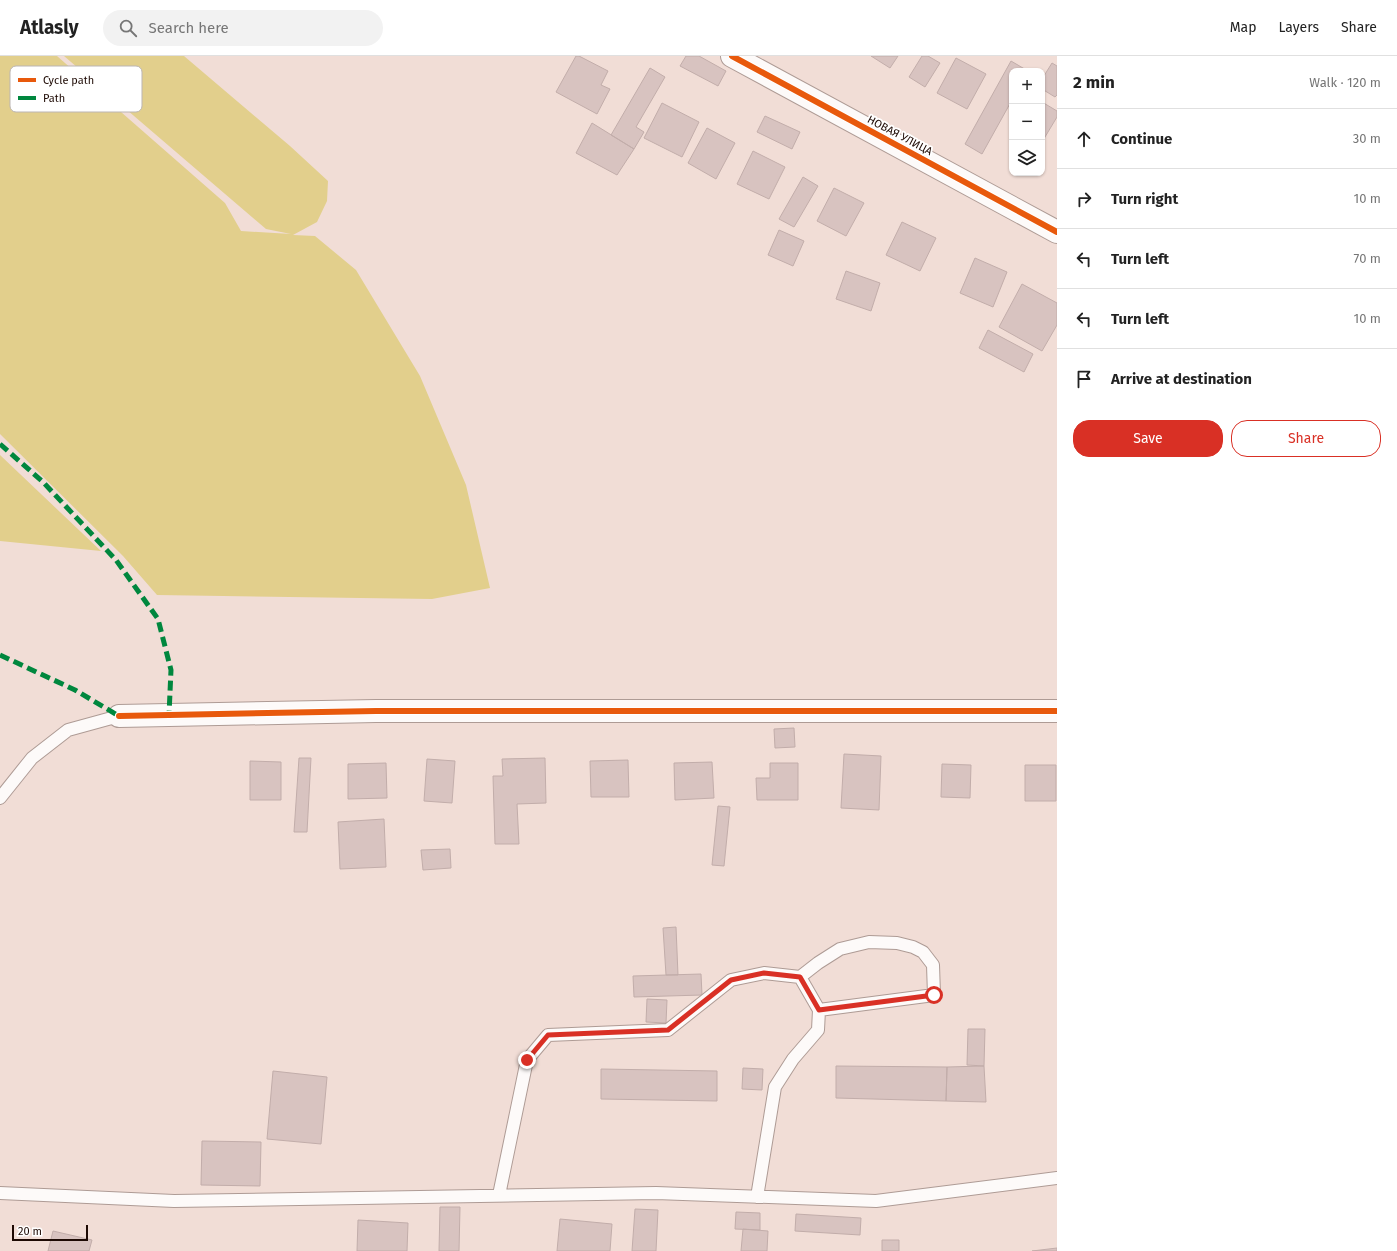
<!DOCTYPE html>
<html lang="en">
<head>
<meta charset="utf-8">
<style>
	:root { --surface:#fff; --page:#f2f2f2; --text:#222; --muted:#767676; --line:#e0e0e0; --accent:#d93025 }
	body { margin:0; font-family:"Fira Sans",sans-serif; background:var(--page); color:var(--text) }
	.controls { position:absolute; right:12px; top:12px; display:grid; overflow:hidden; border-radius:8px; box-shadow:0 1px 3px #0004 }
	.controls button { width:36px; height:36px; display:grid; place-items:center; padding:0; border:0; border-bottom:1px solid var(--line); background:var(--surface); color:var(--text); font:20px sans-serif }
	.scale { position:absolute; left:12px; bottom:10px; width:76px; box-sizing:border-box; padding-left:4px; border:2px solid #1d0903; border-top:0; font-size:11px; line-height:14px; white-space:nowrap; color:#1d0903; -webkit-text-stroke:3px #fff; paint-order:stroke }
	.stop { position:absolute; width:12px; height:12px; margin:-9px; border:3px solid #d93025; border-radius:50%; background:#fff }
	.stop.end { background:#d93025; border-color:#fff; box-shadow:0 1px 4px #0008 }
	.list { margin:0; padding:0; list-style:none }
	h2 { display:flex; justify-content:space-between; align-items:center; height:52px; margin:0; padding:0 16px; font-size:17px }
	h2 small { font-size:13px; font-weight:400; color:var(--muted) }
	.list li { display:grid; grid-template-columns:26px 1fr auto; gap:12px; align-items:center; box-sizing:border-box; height:60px; padding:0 16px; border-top:1px solid var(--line) }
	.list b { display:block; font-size:15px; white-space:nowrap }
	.list em { font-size:13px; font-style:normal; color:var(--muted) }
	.actions { display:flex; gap:8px; padding:12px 16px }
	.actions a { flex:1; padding:9px 0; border:1px solid var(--accent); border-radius:16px; text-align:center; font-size:14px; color:var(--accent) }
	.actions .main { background:var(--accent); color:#fff }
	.icon { flex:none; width:22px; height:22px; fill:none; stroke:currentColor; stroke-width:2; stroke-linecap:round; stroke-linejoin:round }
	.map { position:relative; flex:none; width:1057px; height:1195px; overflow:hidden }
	header { display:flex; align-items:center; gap:24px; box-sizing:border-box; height:56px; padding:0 20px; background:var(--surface); border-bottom:1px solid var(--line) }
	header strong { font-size:19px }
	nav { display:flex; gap:22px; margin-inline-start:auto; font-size:14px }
	.search { width:280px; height:36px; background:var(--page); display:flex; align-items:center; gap:10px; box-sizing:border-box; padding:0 14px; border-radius:22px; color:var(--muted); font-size:15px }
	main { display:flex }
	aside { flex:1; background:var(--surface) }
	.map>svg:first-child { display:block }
</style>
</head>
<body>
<header>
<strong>Atlasly</strong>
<div class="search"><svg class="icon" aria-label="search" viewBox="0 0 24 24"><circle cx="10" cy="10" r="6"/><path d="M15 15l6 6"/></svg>Search here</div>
<nav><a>Map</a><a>Layers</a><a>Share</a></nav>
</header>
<main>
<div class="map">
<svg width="1057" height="1195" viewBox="0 0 1057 1195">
	<rect width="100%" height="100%" fill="#f1ddd6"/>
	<path fill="#e2cf8c" d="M0 0H57L225 147 241 175 291 178 266 173 64 0H184L290 90 328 125 327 145 317 166 293 179 315 180 356 214 420 320 466 429 490 532 432 543 157 539 123 500 0 378Z
		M0 399 101 495 0 485Z"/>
	<path fill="#d8c3c0" stroke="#c2adaa" d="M576 0H579L608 15 601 29 610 33 597 58 556 36Z
		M686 0H699L726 15 718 30 680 10Z
		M871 0H898L890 12Z
		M922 0H928L940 7 925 31 909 21Z
		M956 2 986 18 967 53 937 37Z
		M1011 5 1028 15H1012V44L982 98 965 88Z
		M1052 7 1057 10V39L1055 41 1042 33V23Z
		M650 12 665 21 636 71 644 76 634 93 611 79Z
		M1042 46 1057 55V61L1042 86Z
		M662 47 699 66 682 101 644 82Z
		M765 60 800 76 792 93 757 76Z
		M592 67 634 93 617 119 576 97Z
		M707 72 735 87 716 123 688 107Z
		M753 95 785 111 769 143 737 128Z
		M803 121 818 130 794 171 779 163Z
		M834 132 864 147 846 180 817 165Z
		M902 166 936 182 920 215 886 199Z
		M779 174 804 185 793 210 768 199Z
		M975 202 1007 216 993 251 960 237Z
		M846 215 880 227 871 255 836 243Z
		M1022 228 1057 247V269L1042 295 999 271Z
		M988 274 1033 298 1024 316 979 292Z
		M794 672 795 691 775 692 774 673Z
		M844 698 881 700 879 754 841 752Z
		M299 702H311L307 776H294Z
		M545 702 546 747 517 748 519 788H495L493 720H503L502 703Z
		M427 703 455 705 452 747 424 745Z
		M628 704 629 741H591L590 705Z
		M250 705 281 706V744H250Z
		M712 706 714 742 675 744 674 707Z
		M386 707 387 742 348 743V708Z
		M770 707H798V744H757L756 722H770Z
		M942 708 971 709 970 742 941 741Z
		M1025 709H1056V745H1025Z
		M718 750 730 751 724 810 712 809Z
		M384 763 386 811 340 813 338 766Z
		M450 793 451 812 423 814 421 794Z
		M676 871 678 919H666L663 872Z
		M701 918 702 939 634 941 633 920Z
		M647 943 667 944 666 967 646 966Z
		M968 973H985L984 1010 967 1009Z
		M836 1010 947 1011 946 1045 836 1042Z
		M984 1010 986 1046 946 1045 947 1011Z
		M743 1012 763 1013 762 1034 742 1033Z
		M601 1013 717 1015V1045L601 1043Z
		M273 1015 327 1021 321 1088 267 1083Z
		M202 1085 261 1086 260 1130 201 1129Z
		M440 1151H460L459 1195H439Z
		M635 1153 658 1154 656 1195H632Z
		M736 1156 760 1157V1174L735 1173Z
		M796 1158 861 1162 860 1179 795 1175Z
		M560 1163 612 1168 610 1195H557Z
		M358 1164 408 1167 407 1195H357Z
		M743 1173 768 1175 767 1195H741Z
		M53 1175 92 1184 89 1195H48Z
		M882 1184H899V1195H882Z
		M1057 1192V1195H1032Z"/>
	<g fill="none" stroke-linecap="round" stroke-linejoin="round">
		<defs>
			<path id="lane" d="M0 742 32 702 68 674 119 660
				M800 921 818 907 840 893 869 886 897 887 913 891 923 896 933 909 934 939 819 954
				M0 1137 174 1145 656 1137 876 1145 1057 1122
				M499 1139 527 1004 548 979 668 974 731 924 764 917 800 921 819 954 818 974 793 1003 775 1031 757 1141"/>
			<path id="street" d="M732 0 1057 176
				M119 660 376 655H1057"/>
		</defs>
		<use href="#lane" stroke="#ae9b95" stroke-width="14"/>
		<use href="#street" stroke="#ae9b95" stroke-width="24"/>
		<use href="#lane" stroke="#fdfaf9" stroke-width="12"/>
		<use href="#street" stroke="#fdfaf9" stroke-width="22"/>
		<path stroke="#00873e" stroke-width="5" stroke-dasharray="10 5" stroke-linecap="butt" d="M0 388 43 426 116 504 158 563 171 614 169 659
			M0 599 75 634 119 660"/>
		<defs>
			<path id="cycleway" d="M732 0 1057 176
				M119 660 376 655H1057"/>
		</defs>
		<use href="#cycleway" stroke="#fff" stroke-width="8"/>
		<use href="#cycleway" stroke="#e8590c" stroke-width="6"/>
	</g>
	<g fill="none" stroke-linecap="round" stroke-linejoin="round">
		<path stroke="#d93025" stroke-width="5" d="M527 1004 548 979 668 974 731 924 764 917 800 921 819 954 934 939"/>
	</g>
	<g text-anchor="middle" stroke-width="3.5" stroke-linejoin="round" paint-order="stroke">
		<g font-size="11" fill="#1d0903" stroke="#fff">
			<text transform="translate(900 79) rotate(28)" y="4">НОВАЯ УЛИЦА</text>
		</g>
	</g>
	<rect x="10" y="10" width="132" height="46" rx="6" fill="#fff" stroke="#bbb5b3" stroke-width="1"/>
	<rect x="18" y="22" width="18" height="4" fill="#e8590c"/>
	<rect x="18" y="40" width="18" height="4" fill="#00873e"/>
	<g font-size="11" fill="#1d0903">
		<text x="43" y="28">Cycle path</text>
		<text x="43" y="46">Path</text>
	</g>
</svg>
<div class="controls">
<button>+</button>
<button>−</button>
<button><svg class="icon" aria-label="layers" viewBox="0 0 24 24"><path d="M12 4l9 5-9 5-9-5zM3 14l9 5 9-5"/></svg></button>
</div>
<div class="scale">20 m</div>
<div class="stop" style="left:934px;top:939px"></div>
<div class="stop end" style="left:527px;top:1004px"></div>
</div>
<aside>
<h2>2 min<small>Walk · 120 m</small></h2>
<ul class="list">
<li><svg class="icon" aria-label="ahead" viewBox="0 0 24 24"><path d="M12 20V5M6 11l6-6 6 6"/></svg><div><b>Continue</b></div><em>30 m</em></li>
<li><svg class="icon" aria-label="right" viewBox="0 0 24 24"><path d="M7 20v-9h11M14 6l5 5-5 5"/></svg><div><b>Turn right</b></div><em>10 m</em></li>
<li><svg class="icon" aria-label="left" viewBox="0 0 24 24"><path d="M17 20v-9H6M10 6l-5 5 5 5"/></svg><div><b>Turn left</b></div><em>70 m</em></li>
<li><svg class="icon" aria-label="left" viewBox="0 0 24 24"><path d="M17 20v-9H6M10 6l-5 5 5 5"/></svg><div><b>Turn left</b></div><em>10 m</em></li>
<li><svg class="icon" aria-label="arrive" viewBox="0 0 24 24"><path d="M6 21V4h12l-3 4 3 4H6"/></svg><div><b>Arrive at destination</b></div></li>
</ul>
<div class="actions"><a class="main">Save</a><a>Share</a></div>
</aside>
</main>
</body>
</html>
